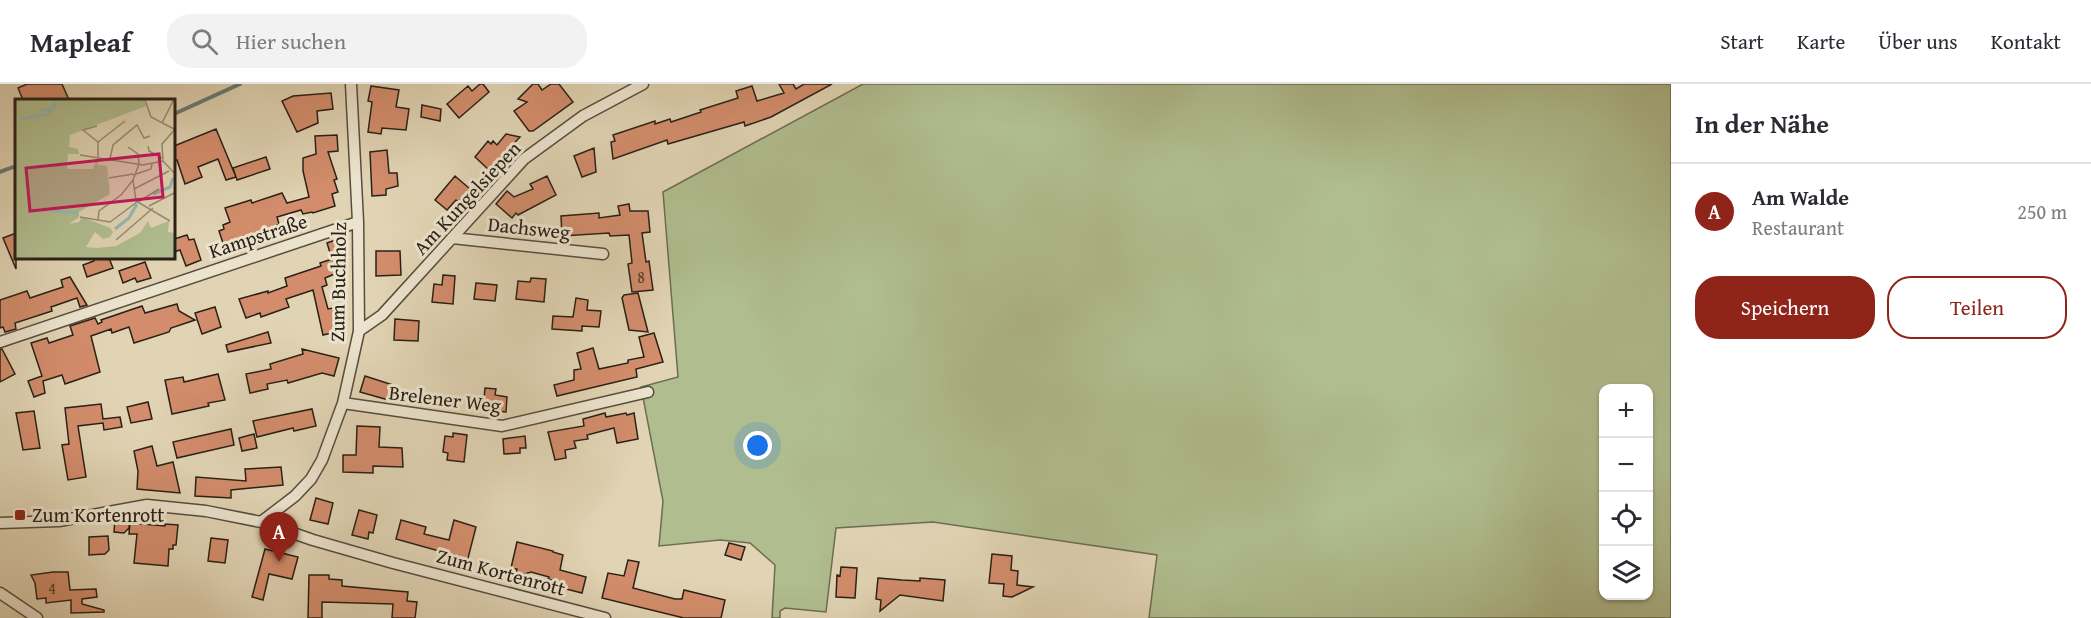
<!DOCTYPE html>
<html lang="de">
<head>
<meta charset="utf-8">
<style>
	:root { --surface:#fff; --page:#f2f2f3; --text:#2b2b33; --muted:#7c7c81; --line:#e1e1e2; --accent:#8f2418 }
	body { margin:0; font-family:"Gentium Book Plus",serif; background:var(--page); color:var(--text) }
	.controls { position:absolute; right:18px; bottom:18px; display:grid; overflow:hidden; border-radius:12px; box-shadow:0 2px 4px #0004 }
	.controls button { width:54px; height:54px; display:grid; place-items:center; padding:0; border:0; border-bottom:2px solid var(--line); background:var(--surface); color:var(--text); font:30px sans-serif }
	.you { position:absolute; left:758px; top:362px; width:21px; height:21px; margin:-15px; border:4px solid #fff; border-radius:50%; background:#1a73e8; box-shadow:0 0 0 9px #1a73e833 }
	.badge { display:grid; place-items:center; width:39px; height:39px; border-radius:50%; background:var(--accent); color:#fff; font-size:20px; font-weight:700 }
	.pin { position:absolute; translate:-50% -50px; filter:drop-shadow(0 2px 3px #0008) }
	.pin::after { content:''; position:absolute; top:32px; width:21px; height:18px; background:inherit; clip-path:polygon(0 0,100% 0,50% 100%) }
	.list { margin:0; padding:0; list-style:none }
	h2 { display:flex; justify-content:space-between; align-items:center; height:78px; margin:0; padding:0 24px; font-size:26px }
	h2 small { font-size:20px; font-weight:400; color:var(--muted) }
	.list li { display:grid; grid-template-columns:39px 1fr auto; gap:18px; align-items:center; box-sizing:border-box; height:96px; padding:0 24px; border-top:2px solid var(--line) }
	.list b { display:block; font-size:22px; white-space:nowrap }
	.list p { margin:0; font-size:20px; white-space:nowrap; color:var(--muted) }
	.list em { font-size:20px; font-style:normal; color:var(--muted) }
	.actions { display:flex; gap:12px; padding:18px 24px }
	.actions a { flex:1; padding:14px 0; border:2px solid var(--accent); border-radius:24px; text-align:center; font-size:21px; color:var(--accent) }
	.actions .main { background:var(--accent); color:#fff }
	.icon { flex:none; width:33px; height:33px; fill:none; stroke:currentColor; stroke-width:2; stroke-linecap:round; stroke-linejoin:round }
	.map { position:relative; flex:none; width:1671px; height:534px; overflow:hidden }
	header { display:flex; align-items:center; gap:36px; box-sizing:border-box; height:84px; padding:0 30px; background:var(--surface); border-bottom:2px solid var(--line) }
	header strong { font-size:28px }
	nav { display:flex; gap:33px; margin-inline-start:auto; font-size:21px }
	.search { width:420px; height:54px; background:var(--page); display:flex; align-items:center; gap:15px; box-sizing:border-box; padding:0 21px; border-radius:24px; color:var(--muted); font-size:22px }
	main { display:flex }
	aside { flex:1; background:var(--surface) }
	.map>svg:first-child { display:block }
</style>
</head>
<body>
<header>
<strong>Mapleaf</strong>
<div class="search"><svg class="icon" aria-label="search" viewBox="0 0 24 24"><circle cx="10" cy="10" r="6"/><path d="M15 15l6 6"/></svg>Hier suchen</div>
<nav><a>Start</a><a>Karte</a><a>Über uns</a><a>Kontakt</a></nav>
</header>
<main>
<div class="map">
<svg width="1671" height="534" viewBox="0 0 1671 534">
	<rect width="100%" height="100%" fill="#e1d4b4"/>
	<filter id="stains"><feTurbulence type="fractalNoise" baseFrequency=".00333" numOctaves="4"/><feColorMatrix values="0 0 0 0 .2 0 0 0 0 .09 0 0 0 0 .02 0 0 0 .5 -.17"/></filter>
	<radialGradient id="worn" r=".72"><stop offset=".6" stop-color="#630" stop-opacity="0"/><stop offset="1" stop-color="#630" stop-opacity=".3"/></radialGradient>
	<path fill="#b0bd8f" stroke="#6c6e52" stroke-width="1.5" fill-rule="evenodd" d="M863 0H1671V534H1149L1157 471 933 438 836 444 826 528 785 524 780 527V534H772L775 481 750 459 720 456 659 462 663 417 641 303 678 293 663 108ZM1604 304H1648V512H1604Z"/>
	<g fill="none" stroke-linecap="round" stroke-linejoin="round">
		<path stroke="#6a7b75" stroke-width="4" d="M174 30 240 0
			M0 88 16 82"/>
	</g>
	<path fill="#d38d6c" stroke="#292016" stroke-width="1.5" d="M27 0H62L69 16H23L18 4Z
		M480 0H483L489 8 459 34 447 20 468 2 472 7Z
		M533 0H538L542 6 551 0H559L573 18 533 47H529L514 27 527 18 518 15Z
		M779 0H793L796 5 804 0H832L771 33 745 42 744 38 668 60 667 56 613 75 611 58 615 57 613 51 655 37V40L670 35 671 38 701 28 700 26 738 14 736 7 752 2 757 17 784 9Z
		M371 2 399 6 396 23 409 25 406 46 382 44 381 50 368 48 372 18 368 17Z
		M331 9 333 25 317 27 318 39 297 48 282 17 293 12Z
		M422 21 441 25 440 37 421 33Z
		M216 45 236 93 226 96 218 75 198 83 202 93 185 100 177 76 174 77V62Z
		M506 50 520 53 489 86 475 73 488 57 491 60 493 57 497 61Z
		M337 51 338 67 328 68 337 95 334 96 338 108 332 110 335 122 313 129 312 128 303 130 301 126 277 133 279 140 277 141 280 150 226 168 219 147 224 145 223 141 230 138 225 124 251 116 252 119 282 109 287 119 309 113 303 87V74L316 70 315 52Z
		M594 64 596 88 582 93 574 72Z
		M387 66 389 89H397L398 102 386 105V111L372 112 370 68Z
		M266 73 270 85 237 96 233 84Z
		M455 92 470 105 459 118 456 116 447 126 435 116Z
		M547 92 556 111 518 131 516 129 512 134 496 120 507 107 514 113 533 105 530 100Z
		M629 120 630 127H648L650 148 642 149 646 178 649 177 653 206 632 208 628 180 632 179 629 151 610 152 609 149 562 152 561 132 599 129V134L620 131 618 122Z
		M16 149V185L3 154Z
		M187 151 189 156 194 155 201 176 186 182 180 166 174 168V155Z
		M341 154 346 170 340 172 344 182 335 184 337 189 325 194 327 201 322 203 328 225 338 223 342 237 335 239 336 248 323 251 313 206 286 215 289 223 261 233 260 229 246 234 239 215 268 207V209L287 202 285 194 321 182 320 179 332 175 327 159Z
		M376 167H400L401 191 376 192Z
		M94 174H109L113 184 87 193 83 181 94 177Z
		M145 178 151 194 137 198 135 194 123 199 119 187Z
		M443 191 455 192 453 220 432 218 434 200 442 201Z
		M70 193 87 221 80 223 77 214 51 223 52 227 15 239 16 245 5 248 3 243 0 244V216L27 207 30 214 63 203 61 196Z
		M531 194 546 195 544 218 516 215 518 197 530 198Z
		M476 199 497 201 495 217 474 215Z
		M638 209 648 248 629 246 622 214 624 211Z
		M576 214 588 216 587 226 601 227 599 243 582 242V247L552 245 553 232 573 233Z
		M177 220 179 227 195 236 171 244 169 248 134 259 129 243 112 249 111 245 91 252 100 288 65 300 62 291 43 297 45 309 34 313 28 297 42 292 31 259 47 254 49 259 73 251 70 242 95 234 98 240 102 238 101 236 142 222 145 229Z
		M215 223 221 243 202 250 195 229Z
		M395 235 419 237 418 257 394 256Z
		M268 248 271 259 228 268 226 261Z
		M654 249 663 278 636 285 637 293 557 312 554 301 574 296V286L581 285 577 269 593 264 599 285 628 279V276L644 273 639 253Z
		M0 265H2L15 290 0 298Z
		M302 265 339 274 334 292 322 289 288 299 287 296 267 300 268 305 250 309 246 290 271 285 270 280 303 270Z
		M218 290 225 316 208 319 209 322 172 330 165 296 183 293 184 298Z
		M365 292 396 302 392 317 360 308Z
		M485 304 496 305 495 311 507 313 506 328 483 326Z
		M148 318 152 335 131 339 127 323Z
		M101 320 103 335 120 333 122 343 104 346 103 339 78 342 86 393 68 396 62 361 69 360 65 324Z
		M312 325 316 342 294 347 293 344 257 353 253 337Z
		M34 327 40 364 23 366 16 329Z
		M605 329 606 333 626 329 627 331 634 329 638 355 617 359 614 344 587 351 588 355 574 357 576 364 565 366 566 374 555 376 548 348 584 342 583 335Z
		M357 342 380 343 379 363 402 364 403 383 373 382V389L343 388V371H356Z
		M231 345 234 361 177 374 173 358Z
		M453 349 467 351 464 378 447 376 448 369 443 368 445 352 453 353Z
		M254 350 257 364 242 367 239 354Z
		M525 352 526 364H520V369L504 370 503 355Z
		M152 362 157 382 173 378 180 409 137 405 138 387 134 367Z
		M281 383 283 401 231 406V414L195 412 196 393 246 397 245 385Z
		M316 414 333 419 328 440 310 436Z
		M359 426 377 431 373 449 369 448 368 455 352 451Z
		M130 432 129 444 124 449 114 448 115 435Z
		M401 436 426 443 424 450 449 456 454 436 476 443 466 482 455 479 457 472 396 455Z
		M130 439 165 442V440L178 441 176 461H173V465H169L168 482 134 479 137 450H129Z
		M108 452 109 466 105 470 89 471V453Z
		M211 454 228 456 225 479 208 477Z
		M517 458 553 467V468L563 471 560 486 586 493 582 509 562 504 563 499 548 495 549 493 531 488 515 493 517 485 511 484Z
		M729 459 745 463 741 476 725 471Z
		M265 465 298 473 292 495 269 490 263 516 252 513Z
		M992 470 1012 472 1011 486 1018 487 1017 501 1033 503 1012 513 1003 512 1004 500 989 499Z
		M628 476 639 478 633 504 675 515H682L684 506 725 516 721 534H684L602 514 608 489 624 492Z
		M841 483 857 484 855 514 836 513 837 491 840 492Z
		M53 488H68L70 506 96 505 97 513 82 515V520L104 526V528L71 529V516L46 519V514L37 515 35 499 31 491Z
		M309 491H329V495L342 496V502L408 508 407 517 417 518 415 534H392L393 520 322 518V534H308Z
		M878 494 902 496 920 497V494L945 496 943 517 900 511 880 527 881 516 876 515Z"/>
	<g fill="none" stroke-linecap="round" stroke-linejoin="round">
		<defs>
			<path id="street" d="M452 154 603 170
				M359 247 382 231 524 75 583 32 643 0
				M0 258 358 138
				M343 319 502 342 648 308
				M261 438 295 412 311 395 322 376 343 319 359 247 358 138 351 0
				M0 439 59 437 147 421 206 427 261 438 313 456 393 479 605 534
				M0 509 37 534"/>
		</defs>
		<use href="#street" stroke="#574d3e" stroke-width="13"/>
		<use href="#street" stroke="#ece3ce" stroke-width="10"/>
	</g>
	<rect fill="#8f2418" stroke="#ece3ce" stroke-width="2" x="14" y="425" width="12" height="12" rx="3"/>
	<g text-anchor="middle" stroke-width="6" stroke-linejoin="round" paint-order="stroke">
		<g font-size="16" fill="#543b2c">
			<text x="641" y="199">8</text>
			<text x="52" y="510">4</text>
		</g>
		<g font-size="20" fill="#292016" stroke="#ece3ce">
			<text transform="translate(467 114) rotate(-47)" y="7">Am Kungelsiepen</text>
			<text transform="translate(529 144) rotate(6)" y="7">Dachsweg</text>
			<text transform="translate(258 152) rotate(-18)" y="7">Kampstraße</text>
			<text transform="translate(338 198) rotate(-89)" y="7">Zum Buchholz</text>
			<text transform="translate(445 315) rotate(7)" y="7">Brelener Weg</text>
			<text transform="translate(501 488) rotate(15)" y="7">Zum Kortenrott</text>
		</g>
		<g font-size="20" fill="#292016" stroke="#ece3ce" text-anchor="start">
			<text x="32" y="438">Zum Kortenrott</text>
		</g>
	</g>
	<g transform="translate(15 15)">
		<rect width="160" height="160" fill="#e1d4b4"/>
		<path d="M0 0H129L131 7 55 36 54 48 63 50 64 55H53L52 70H78L82 59 83 66 92 67 95 95 64 113V118L54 125 64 123 67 118 95 129 98 133 95 138 88 140 80 133 71 148 81 149 101 147 125 134 133 122 136 129 154 122 153 133 160 134V160H0Z" fill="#b0bd8f"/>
		<path fill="none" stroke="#95b7b4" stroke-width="3" d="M26 11 38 10 42 0M6 20 33 15 36 11M138 95 155 88 158 79M38 112 63 114M100 130 114 119 122 105M158 160 161 141"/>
		<path fill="none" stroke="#978c75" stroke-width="1.5" d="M130 1 136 18 159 30M147 24 159 0M82 27 68 31 83 43V59M161 29 147 45 148 62 161 76M83 43 110 22M133 47 134 52 147 59M113 48 123 55 124 65M65 56 128 66 148 62M95 60 98 46 122 26 129 39 135 37M124 65 118 81 121 102 155 122M118 76 136 70 137 65M94 79 118 75M119 90 154 72M123 103 144 90M134 107 161 93M65 118 95 123 122 103M83 121 84 112 106 96 118 81M101 141 138 109"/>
		<path fill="#c2185b" fill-opacity="0.15" stroke="#c2185b" stroke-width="3" d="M144 55 148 98 15 112 11 69Z"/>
		<rect width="160" height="160" fill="none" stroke="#292016" stroke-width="3"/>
	</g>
	<rect width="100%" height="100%" filter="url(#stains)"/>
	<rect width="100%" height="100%" fill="url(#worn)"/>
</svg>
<div class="controls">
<button>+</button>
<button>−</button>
<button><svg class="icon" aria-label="locate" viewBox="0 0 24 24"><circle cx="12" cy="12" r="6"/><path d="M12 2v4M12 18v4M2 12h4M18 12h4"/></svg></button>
<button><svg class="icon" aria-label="layers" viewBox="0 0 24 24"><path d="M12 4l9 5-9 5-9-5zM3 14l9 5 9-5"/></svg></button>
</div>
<div class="you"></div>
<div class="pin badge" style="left:279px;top:478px">A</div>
</div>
<aside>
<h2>In der Nähe<small></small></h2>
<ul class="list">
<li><span class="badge">A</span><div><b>Am Walde</b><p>Restaurant</p></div><em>250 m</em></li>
</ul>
<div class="actions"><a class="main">Speichern</a><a>Teilen</a></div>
</aside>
</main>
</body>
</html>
